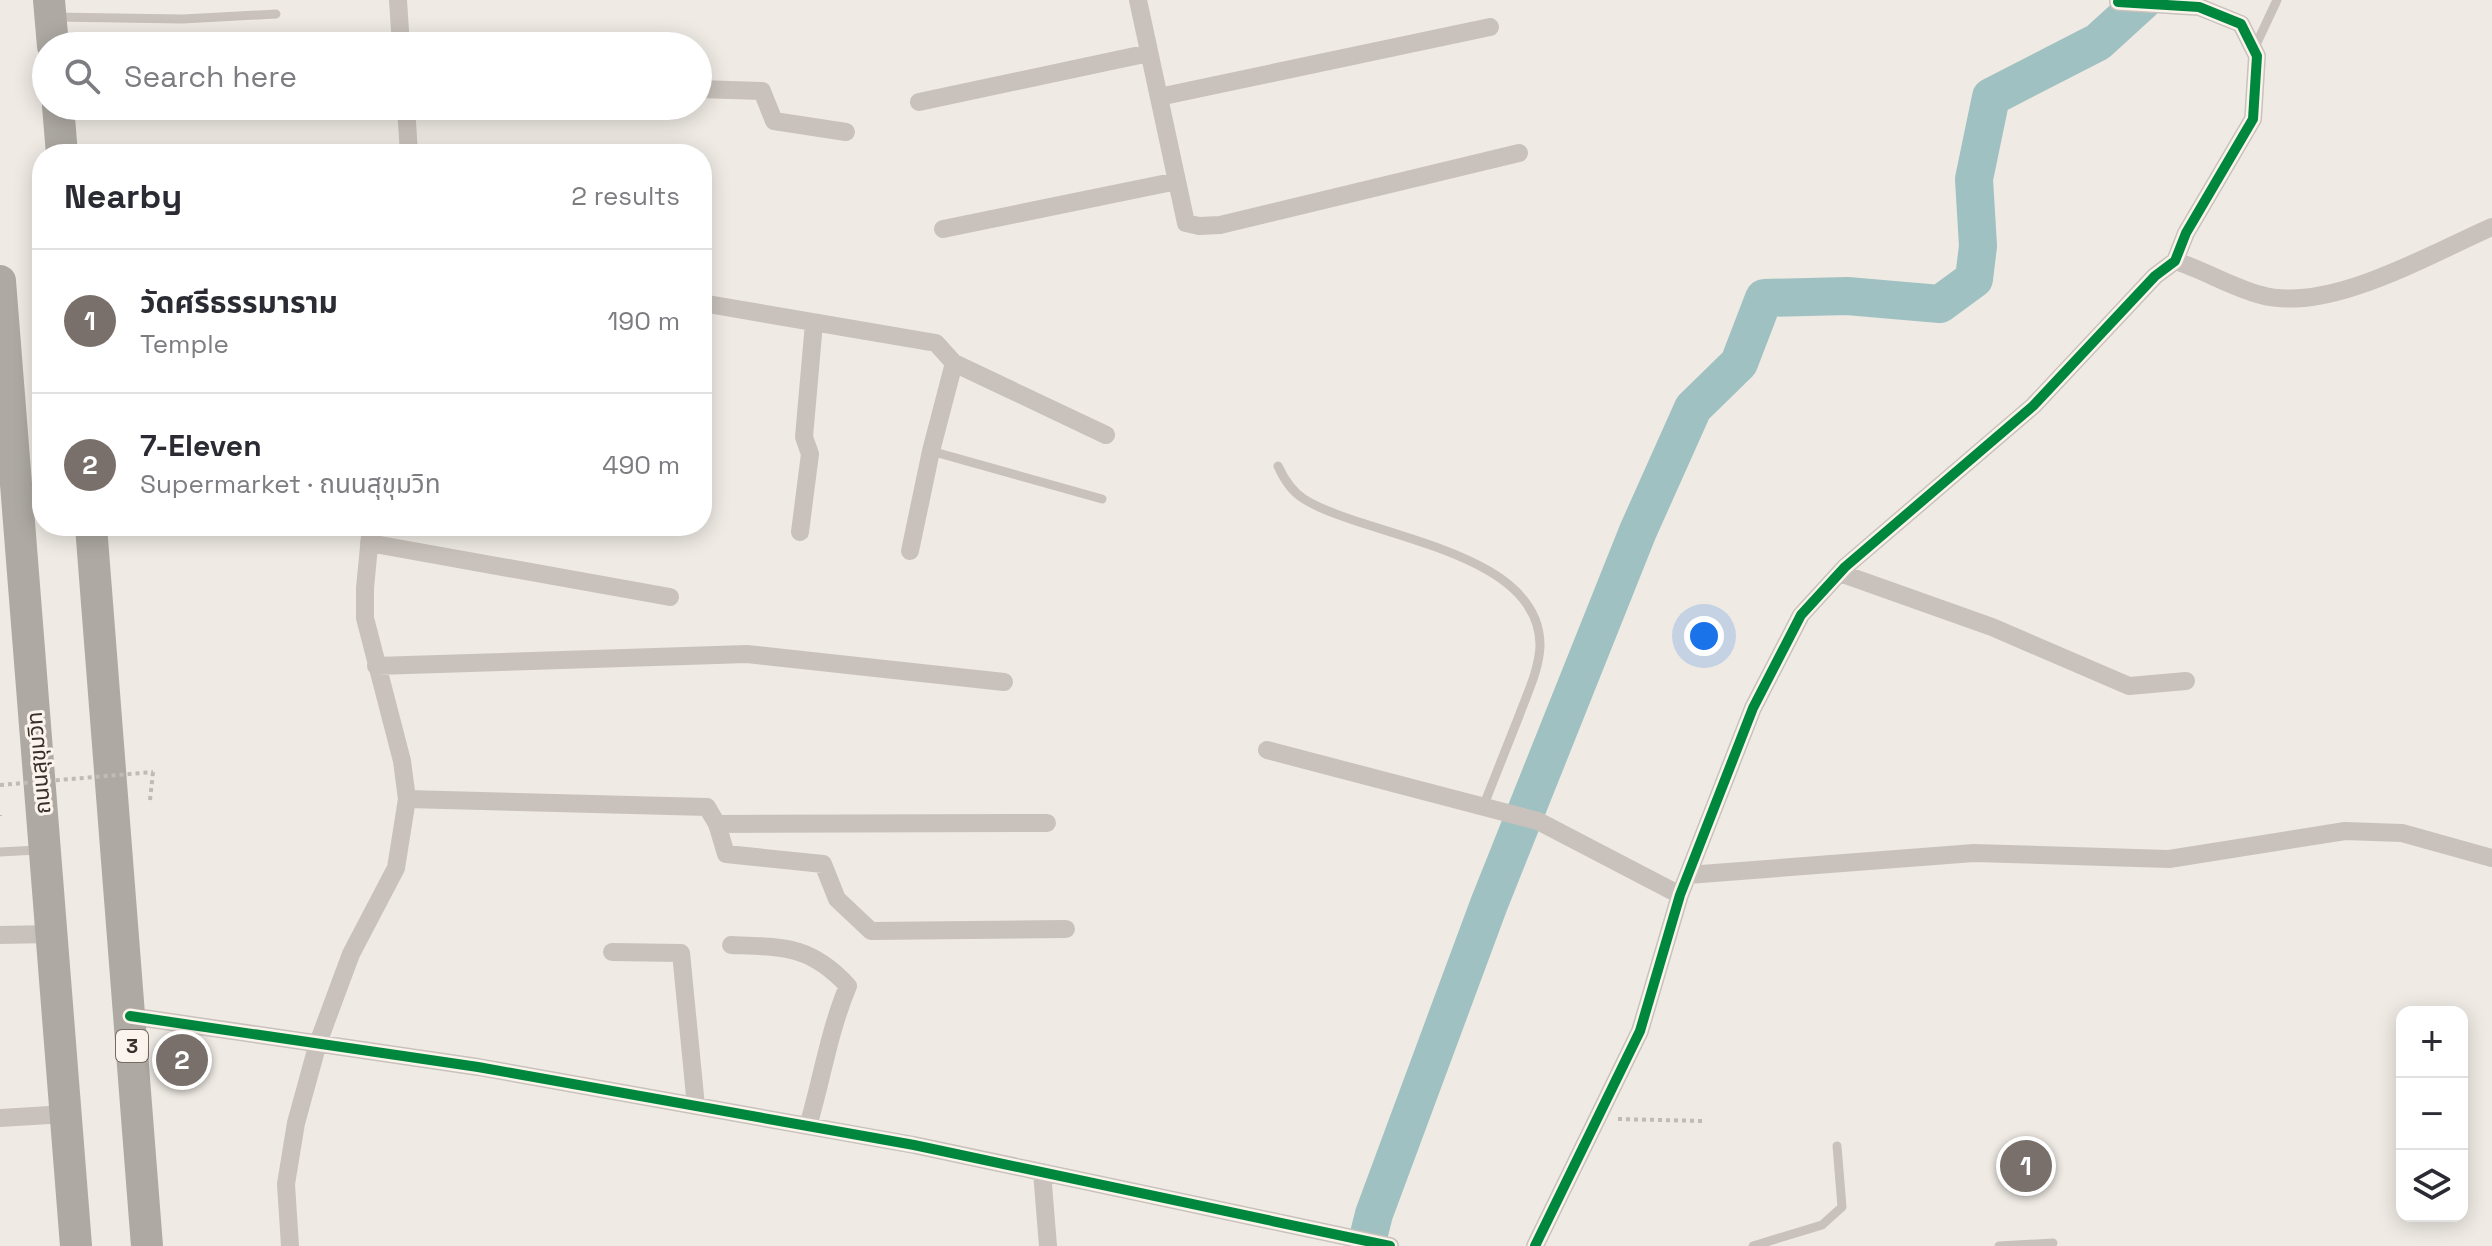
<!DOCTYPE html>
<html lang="en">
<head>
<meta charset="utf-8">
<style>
	:root { --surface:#fff; --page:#f7f7f7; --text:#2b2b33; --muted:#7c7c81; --line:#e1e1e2; --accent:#79706b }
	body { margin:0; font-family:"Space Grotesk","Noto Sans Thai",sans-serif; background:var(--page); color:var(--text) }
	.controls { position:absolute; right:24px; bottom:24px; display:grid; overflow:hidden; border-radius:16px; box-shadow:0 4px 20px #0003 }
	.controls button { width:72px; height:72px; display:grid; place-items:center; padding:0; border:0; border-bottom:2px solid var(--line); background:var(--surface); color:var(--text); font:40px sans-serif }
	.you { position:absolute; left:1704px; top:636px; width:28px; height:28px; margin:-20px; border:6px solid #fff; border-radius:50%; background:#1a73e8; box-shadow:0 0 0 12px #1a73e833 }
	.badge { display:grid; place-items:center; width:52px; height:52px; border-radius:50%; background:var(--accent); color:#fff; font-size:26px; font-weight:700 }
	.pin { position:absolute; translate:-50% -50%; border:4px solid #fff; box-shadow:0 2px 8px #0006 }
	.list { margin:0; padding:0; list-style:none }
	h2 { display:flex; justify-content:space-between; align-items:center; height:104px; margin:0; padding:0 32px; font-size:34px }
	h2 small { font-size:26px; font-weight:400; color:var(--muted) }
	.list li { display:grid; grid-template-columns:52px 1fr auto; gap:24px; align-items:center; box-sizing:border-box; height:144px; padding:0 32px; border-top:2px solid var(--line) }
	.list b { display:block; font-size:30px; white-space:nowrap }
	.list p { margin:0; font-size:26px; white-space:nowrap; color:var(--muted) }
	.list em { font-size:26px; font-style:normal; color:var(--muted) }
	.icon { flex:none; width:44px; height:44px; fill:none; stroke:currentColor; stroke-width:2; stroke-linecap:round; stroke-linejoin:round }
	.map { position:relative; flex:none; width:2492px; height:1246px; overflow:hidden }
	.search { position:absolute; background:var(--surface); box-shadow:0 4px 20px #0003; left:32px; top:32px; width:680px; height:88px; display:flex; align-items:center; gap:20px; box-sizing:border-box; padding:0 28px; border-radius:44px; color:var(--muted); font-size:30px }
	.panel { position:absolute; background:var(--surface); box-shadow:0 4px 20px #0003; left:32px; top:144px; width:680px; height:392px; border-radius:32px }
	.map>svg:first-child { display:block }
</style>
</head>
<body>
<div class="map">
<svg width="2492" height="1246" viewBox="0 0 2492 1246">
	<rect width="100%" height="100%" fill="#efeae4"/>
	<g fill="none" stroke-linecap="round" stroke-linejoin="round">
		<path stroke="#9fc1c1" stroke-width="38" d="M1366 1246 1374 1214 1489 904 1638 531 1693 408 1739 363 1764 298 1847 296 1940 304 1974 279 1978 246 1974 179 1991 97 2098 42 2144 0"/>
		<path stroke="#c1bab5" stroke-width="4" stroke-dasharray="4 4" stroke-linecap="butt" d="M150 800 153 772
			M0 815V816
			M1618 1119 1703 1121"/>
		<path stroke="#c9c2bc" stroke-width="9" d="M54 17 183 19 276 14
			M2254 49 2277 0
			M931 451 1102 499
			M1278 466C1284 479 1291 491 1304 499 1364 537 1541 549 1540 646 1539 670 1527 694 1519 716 1507 746 1495 777 1483 807
			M0 852 38 850
			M1753 1246 1822 1225 1842 1207 1837 1146
			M1999 1246 2053 1243"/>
		<path stroke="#c9c2bc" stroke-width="18" d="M398 0 401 46
			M1138 0 1186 223 1199 226 1220 225 1519 153
			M401 44 461 42 477 46
			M698 89 762 91 774 121 846 132
			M1159 97 1490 27
			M919 102 1149 53
			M406 106 409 154
			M943 229 1177 181
			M2175 261C2204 270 2231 287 2261 295 2328 314 2430 254 2492 227
			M702 303 936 343 954 363 931 451 910 551
			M954 363 1106 435
			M800 532 810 454 804 437 814 323
			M369 543 670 597
			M1840 573 1992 627 2129 686 2186 681
			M376 666 747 654 1004 682
			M1267 750 1538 821 1680 895
			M407 799 707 807 717 824 726 854 823 864 837 899 871 931 1066 929
			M717 824 1047 823
			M1688 875 1974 853 2169 859 2345 831 2402 833 2492 858
			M0 935 52 934
			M731 945C783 947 810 945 848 986 829 1031 822 1079 808 1126
			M612 952 681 953 696 1106
			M130 1016 478 1067 914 1145 1390 1246
			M0 1118 66 1114
			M1042 1172 1048 1246
			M290 1246 286 1184 296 1123 318 1043 351 954 396 868 407 799 402 761 365 618V588L371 526
			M1535 1246 1640 1031 1680 895 1753 708 1801 615 1845 567 2033 406 2155 276 2175 261 2186 233 2253 119 2257 56 2241 24 2199 7 2118 2"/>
		<path stroke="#aea9a3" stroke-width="32" d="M49 0 53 46
			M58 106 62 154
			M0 281 76 1246
			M91 526 147 1246"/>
		<path stroke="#c1bab5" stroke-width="4" stroke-dasharray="4 4" stroke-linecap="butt" d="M0 785 153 772"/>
		<defs>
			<path id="cycleway" d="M130 1016 478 1067 914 1145 1390 1246
				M1535 1246 1640 1031 1680 895 1753 708 1801 615 1845 567 2033 406 2155 276 2175 261 2186 233 2253 119 2257 56 2241 24 2199 7 2118 2"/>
		</defs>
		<use href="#cycleway" stroke="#fbf4ec" stroke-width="15"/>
		<use href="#cycleway" stroke="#00873e" stroke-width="10"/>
	</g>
	<g text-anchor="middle" stroke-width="6" stroke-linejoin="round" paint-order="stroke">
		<rect fill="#fbf4ec" stroke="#746a64" stroke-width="2" x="116" y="1030" width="32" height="32" rx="6"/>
		<g font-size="20" font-weight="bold" fill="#3a2f2a">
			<text x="132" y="1053">3</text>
		</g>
		<g font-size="22" fill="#3a2f2a" stroke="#fbf4ec">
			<text transform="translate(38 763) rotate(-95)" y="8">ถนนสุขุมวิท</text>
		</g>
	</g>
</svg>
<div class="controls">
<button>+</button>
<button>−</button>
<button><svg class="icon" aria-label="layers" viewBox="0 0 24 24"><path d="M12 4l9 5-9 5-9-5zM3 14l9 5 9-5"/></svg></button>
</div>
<div class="you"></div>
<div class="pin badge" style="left:2026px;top:1166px">1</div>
<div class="pin badge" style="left:182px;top:1060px">2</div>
<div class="search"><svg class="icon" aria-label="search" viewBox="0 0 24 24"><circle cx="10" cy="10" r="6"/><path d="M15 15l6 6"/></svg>Search here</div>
<section class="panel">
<h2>Nearby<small>2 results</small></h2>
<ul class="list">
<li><span class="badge">1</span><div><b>วัดศรีธรรมาราม</b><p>Temple</p></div><em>190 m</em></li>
<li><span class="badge">2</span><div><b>7-Eleven</b><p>Supermarket · ถนนสุขุมวิท</p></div><em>490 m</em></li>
</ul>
</section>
</div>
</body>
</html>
